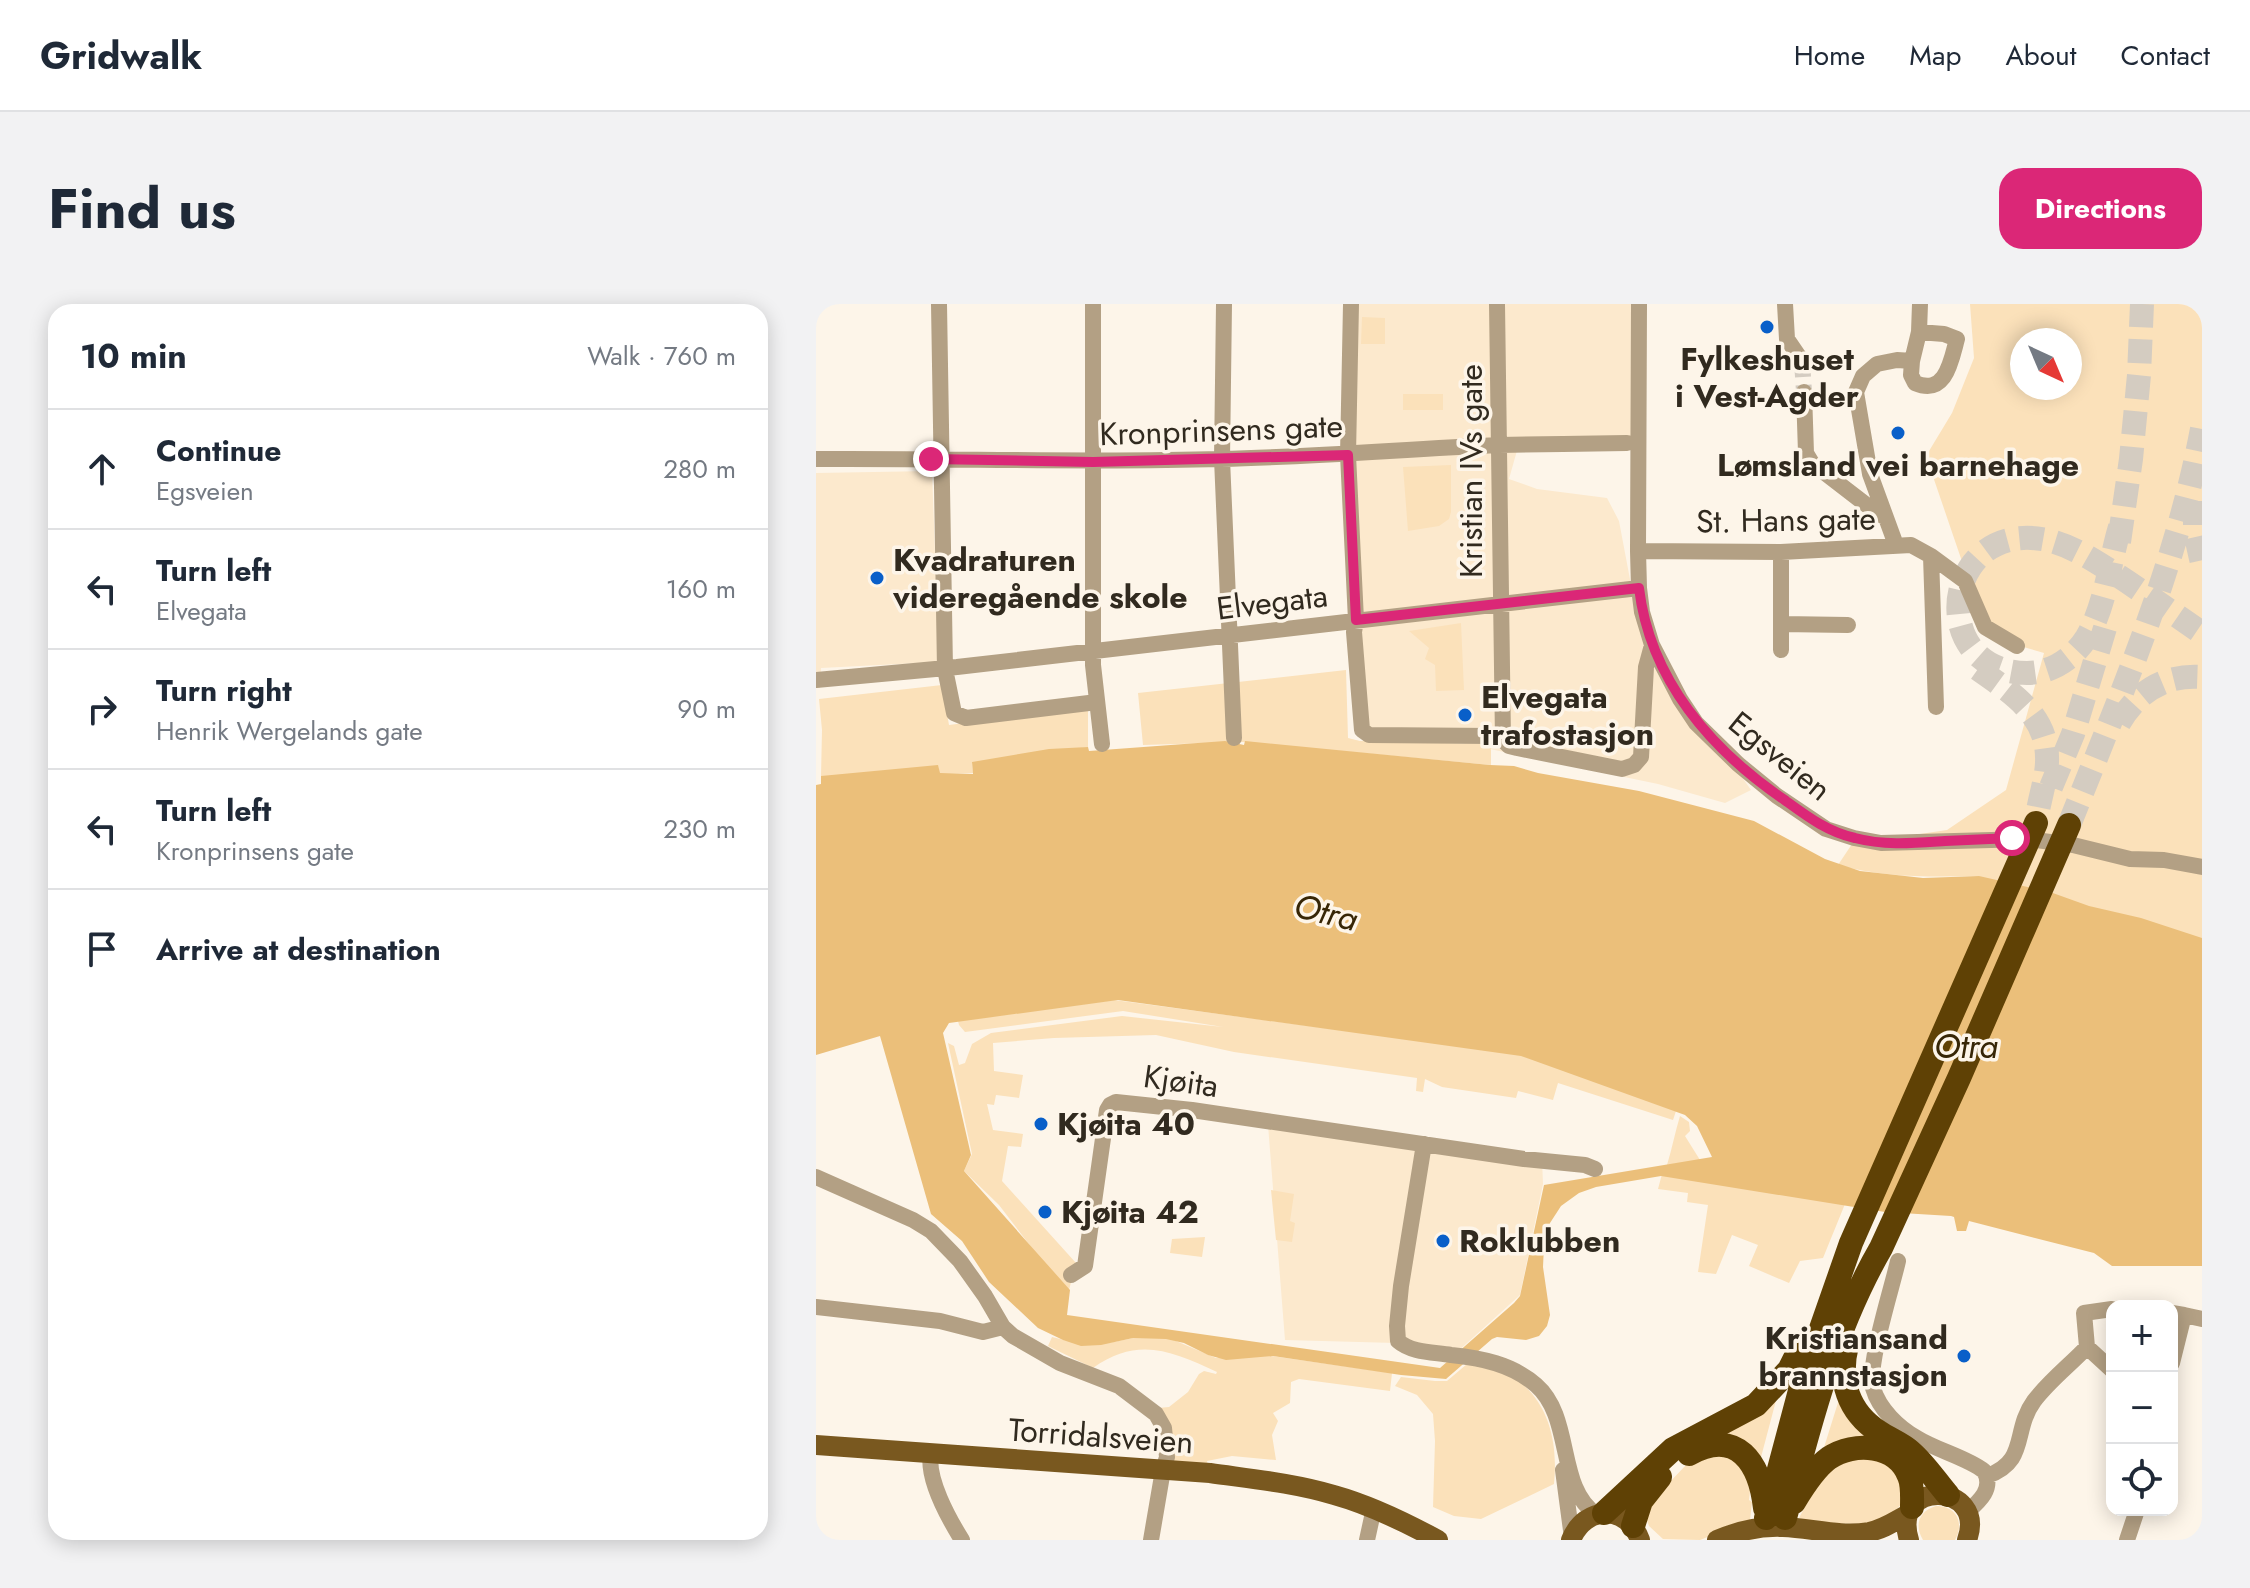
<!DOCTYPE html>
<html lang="en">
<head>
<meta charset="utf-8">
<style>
	:root { --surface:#fff; --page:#f2f2f3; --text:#1f2937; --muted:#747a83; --line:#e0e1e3; --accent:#db2777 }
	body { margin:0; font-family:Jost,sans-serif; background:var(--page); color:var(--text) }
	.controls { position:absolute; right:24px; bottom:24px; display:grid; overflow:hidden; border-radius:16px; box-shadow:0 4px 20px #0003 }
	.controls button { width:72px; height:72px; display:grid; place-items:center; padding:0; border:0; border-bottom:2px solid var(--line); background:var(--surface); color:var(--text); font:40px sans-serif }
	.compass { position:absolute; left:1194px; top:24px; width:72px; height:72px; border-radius:50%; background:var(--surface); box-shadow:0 4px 20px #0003; rotate:136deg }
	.stop { position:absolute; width:24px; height:24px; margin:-18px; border:6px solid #db2777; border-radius:50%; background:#fff }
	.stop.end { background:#db2777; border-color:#fff; box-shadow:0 2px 8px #0008 }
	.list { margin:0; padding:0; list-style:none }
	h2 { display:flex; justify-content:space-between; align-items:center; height:104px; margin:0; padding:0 32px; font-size:34px }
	h2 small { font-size:26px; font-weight:400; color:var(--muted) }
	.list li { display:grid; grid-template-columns:52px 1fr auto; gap:24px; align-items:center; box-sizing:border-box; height:120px; padding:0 32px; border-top:2px solid var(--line) }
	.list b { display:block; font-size:30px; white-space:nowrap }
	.list p { margin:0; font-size:26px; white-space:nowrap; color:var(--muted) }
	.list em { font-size:26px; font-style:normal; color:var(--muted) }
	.icon { flex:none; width:44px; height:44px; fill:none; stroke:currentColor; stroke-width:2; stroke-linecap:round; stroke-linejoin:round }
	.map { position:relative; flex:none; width:1386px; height:1236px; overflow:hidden; border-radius:24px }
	header { display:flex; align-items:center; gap:48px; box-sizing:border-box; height:112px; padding:0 40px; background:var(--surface); border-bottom:2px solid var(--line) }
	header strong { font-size:38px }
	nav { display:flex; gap:44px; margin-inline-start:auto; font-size:28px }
	.intro { display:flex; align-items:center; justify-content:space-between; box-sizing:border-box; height:192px; padding:0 48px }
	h1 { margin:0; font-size:56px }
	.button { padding:20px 36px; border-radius:24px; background:var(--accent); color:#fff; font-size:28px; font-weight:700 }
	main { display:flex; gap:48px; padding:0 48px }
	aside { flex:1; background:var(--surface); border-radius:24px; box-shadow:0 4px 20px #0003 }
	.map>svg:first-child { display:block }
</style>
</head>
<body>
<header>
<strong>Gridwalk</strong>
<nav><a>Home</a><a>Map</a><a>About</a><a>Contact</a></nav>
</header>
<div class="intro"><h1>Find us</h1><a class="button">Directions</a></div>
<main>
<aside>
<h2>10 min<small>Walk · 760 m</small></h2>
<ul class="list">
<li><svg class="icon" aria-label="ahead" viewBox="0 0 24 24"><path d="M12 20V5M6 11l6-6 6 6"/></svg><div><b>Continue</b><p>Egsveien</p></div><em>280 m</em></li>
<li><svg class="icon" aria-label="left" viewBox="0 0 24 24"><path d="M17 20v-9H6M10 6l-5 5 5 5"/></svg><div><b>Turn left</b><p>Elvegata</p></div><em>160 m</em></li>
<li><svg class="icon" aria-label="right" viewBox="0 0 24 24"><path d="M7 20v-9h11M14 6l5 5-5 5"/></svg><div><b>Turn right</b><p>Henrik Wergelands gate</p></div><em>90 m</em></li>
<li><svg class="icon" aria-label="left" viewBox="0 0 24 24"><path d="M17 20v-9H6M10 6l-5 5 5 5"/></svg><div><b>Turn left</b><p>Kronprinsens gate</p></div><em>230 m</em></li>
<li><svg class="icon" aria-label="arrive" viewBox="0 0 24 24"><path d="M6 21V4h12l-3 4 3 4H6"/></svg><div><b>Arrive at destination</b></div></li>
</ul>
</aside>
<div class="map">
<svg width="1386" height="1236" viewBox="0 0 1386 1236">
	<rect width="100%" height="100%" fill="#fdf5e9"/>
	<path fill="#fce9cd" d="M539 0H817L819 133 702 143 693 175 721 185 791 194 803 217 816 286 842 353 935 486 909 499 842 480 635 437 550 435 535 137Z
		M116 167 123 358 5 364 4 384H0V169Z
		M452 821 726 856 727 880 704 991 640 1049 580 1039 469 1036Z"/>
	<path fill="#fbe1ba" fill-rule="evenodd" d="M1154 0H1386V765L1163 572C1116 573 1068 574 1022 561L1036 540 1131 526 1190 486 1228 349 1204 342 1176 330 1152 275 1110 152 1136 109 1158 54ZM1206 36H1254V84H1206Z
		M546 13 569 14V40H545Z
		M587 90H627V106H587Z
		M635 161V208L633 215 623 222 592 227 587 163Z
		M645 319 648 386 620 387 619 361 609 355 613 344 593 327Z
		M530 366 532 434 544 437 675 440V461L427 438 327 441 322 389Z
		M126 381 133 421 272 403V443L156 459 157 469 123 470 122 462 5 473 6 426 3 395Z
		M298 696 704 750 860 807 857 816 742 779 737 796 702 787 700 794 626 783 609 775 607 788 600 787 601 774 418 748 340 731 238 734 177 739 178 767 207 771 203 794 180 791 178 801 171 800 177 826 207 830 205 843 192 842 186 877 260 959 253 986 222 952 183 901 148 867 156 850 132 739 138 742 143 761 149 759 156 740 175 729 306 712 407 723 307 707 149 728 143 721 142 717Z
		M864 812 873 818 874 827 869 832 884 856 851 861C856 845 859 828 864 812Z
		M846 870 1029 900 1007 954 984 957 973 979 933 962 942 941 916 931 900 970 882 968 892 901 871 898 872 889 842 885Z
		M455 886 478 890 474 917 479 919 476 938 460 936Z
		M389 933 386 953 354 949 356 935Z
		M325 1032 353 1034 400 1054 449 1051 576 1069 574 1087 483 1075 475 1078 474 1099 457 1109 462 1117 456 1131 460 1156 416 1152 391 1157 393 1167 346 1166 343 1120 331 1105 353 1103 372 1088 383 1070 388 1067 400 1070 401 1068C356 1047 322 1032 277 1064L232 1042 236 1033C273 1043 288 1041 325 1032Z
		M651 1060C667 1063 686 1064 699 1074 734 1099 742 1140 738 1180L665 1215 638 1212 617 1203 619 1137 617 1110 601 1091 579 1082 585 1073 619 1077H631Z
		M962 1089 944 1157 897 1134Z
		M1025 1089 1075 1140 1005 1153Z
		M893 1148 924 1154 934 1187 933 1196 936 1198 934 1216 884 1236 847 1235 833 1222 830 1214 833 1200 870 1161Z
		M1057 1151 1083 1170 1087 1199 1072 1213 1054 1220 995 1219 983 1214 1001 1180 1018 1159Z
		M1120 1202C1140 1202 1149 1218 1139 1236H1107C1098 1221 1103 1207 1120 1202Z"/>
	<path fill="#ebbf7a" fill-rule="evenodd" d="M409 437 428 441 429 437 674 461 698 462 722 469 823 487 938 517 1009 555 1044 567 1107 574 1163 572 1234 588 1273 602 1325 614 1386 634V962H1296L1278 949 1153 917 1150 927H1141L1138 913 1135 912 1069 908 845 872 780 883 763 889 745 902 734 919 728 941 727 963 734 1011 731 1022 723 1032 710 1036 681 1033 676 1035 630 1075 585 1071 457 1052 410 1056 392 1051 368 1039 350 1035 317 1034 285 1041 265 1042 247 1036 222 1024 173 978 146 937 115 910 64 732 0 751V481L5 480V472L122 461 124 469 157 470 156 458 233 445 272 443 273 447ZM302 696 705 752 869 811 881 822 896 853 728 881 704 992 698 999 624 1064 251 1011 254 986 148 867 155 851 127 729 133 719Z"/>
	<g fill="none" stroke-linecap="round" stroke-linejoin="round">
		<path stroke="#d4ccc1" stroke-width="16" stroke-dasharray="16 8" stroke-linecap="butt" d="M986 57 988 88"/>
		<path stroke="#d4ccc1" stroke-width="24" stroke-dasharray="24 12" stroke-linecap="butt" d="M1379 197V228L1386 259
			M1304 223C1293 260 1290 300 1271 333 1258 354 1236 369 1211 369 1108 368 1126 214 1231 236 1257 242 1279 257 1301 271 1330 290 1358 310 1386 329
			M1303 238 1315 155 1323 71 1326 0
			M1162 365C1200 392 1238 415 1230 469 1227 486 1222 502 1220 519
			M1303 419C1321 388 1349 370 1386 373
			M1235 483 1257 430 1292 314
			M1253 521C1305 391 1360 263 1386 125"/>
		<path stroke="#b3a084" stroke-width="16" d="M123 0 129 365 138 409 150 414 281 398
			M277 0V361L286 440
			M408 0 406 155 418 434
			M535 0 532 151 540 316 538 328 546 426 553 431 676 432 685 430
			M681 0 687 436 693 442 701 444 806 465 818 461 825 453 830 363 836 341
			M823 0 822 247 823 284 826 308 836 341 864 395 880 419 922 460 961 492 1010 525 1038 534 1065 539 1212 535 1257 541 1314 555 1348 556 1386 563
			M969 0 971 35 986 57
			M1096 57 1095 71 1099 79C1130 92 1135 57 1141 35L1128 30 1103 28
			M988 88 990 149 996 159 1061 209 1069 213
			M0 155C135 154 270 159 405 155 498 153 591 145 683 141 726 140 768 140 811 139
			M1080 241 1054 170 1040 88 1047 72 1061 60 1081 56 1096 57 1103 28 1104 0
			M822 247 965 248 1095 241 1115 252 1149 277 1169 323 1201 342
			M1115 252 1120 403
			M966 320 1032 321
			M965 346V248
			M0 376 141 363 823 284
			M608 840 585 982 581 1022 582 1037C596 1049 617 1048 635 1051 665 1054 696 1060 720 1081 758 1114 740 1184 781 1211
			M0 873 97 916 115 927 144 957 169 992 187 1023 197 1032 244 1059 303 1082 340 1110 348 1124 351 1153 347 1166 335 1236
			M1082 957C1076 984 1051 1061 1057 1084 1063 1105 1083 1124 1101 1134 1120 1146 1152 1154 1168 1167 1178 1184 1164 1197 1151 1208
			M255 971 269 962 291 806 294 801 300 798 376 806 708 855 769 861 779 865
			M0 1003 124 1017 167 1028 187 1023
			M1356 1009 1368 1011 1356 1059
			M1368 1011 1386 1015
			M1271 1043 1296 1066
			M115 1149C110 1174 133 1215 146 1236
			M747 1166 756 1234
			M1171 1172C1213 1157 1196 1127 1218 1097 1233 1077 1254 1061 1271 1043L1268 1009 1296 1005
			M551 1236 558 1204
			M1311 1236 1321 1206"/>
		<path stroke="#79581f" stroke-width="20" d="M0 1141 394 1169C436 1175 478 1179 518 1191 554 1201 589 1218 622 1236
			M755 1236C769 1201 811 1200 824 1236
			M901 1236C922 1227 944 1222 967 1223 996 1224 1023 1233 1053 1228 1068 1225 1079 1217 1092 1210
			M1093 1236C1074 1174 1172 1178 1151 1236"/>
		<path stroke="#5f4105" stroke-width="24" d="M1031 1041C1022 1076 1032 1108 1063 1128 1073 1135 1087 1140 1095 1148 1109 1160 1120 1177 1132 1191
			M873 1150C921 1123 944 1159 949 1204
			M978 1198C987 1183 999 1164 1013 1154 1038 1137 1081 1140 1093 1172 1097 1181 1096 1193 1096 1203
			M788 1209 857 1145 940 1101 973 1066 987 1038
			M950 1214 986 1079 1035 939 1220 519
			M969 1214C993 1122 1017 1027 1065 944L1143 774 1253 521
			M817 1222 825 1197 844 1173"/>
	</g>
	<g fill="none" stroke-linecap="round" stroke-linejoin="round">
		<path stroke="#db2777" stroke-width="10" d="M115 155 277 158 532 151 540 316 823 284C834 376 895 446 970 497 992 513 1012 528 1039 534 1069 542 1099 539 1129 537 1152 536 1174 535 1196 534"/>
	</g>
	<g fill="#095fc9" stroke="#fdf5e9" stroke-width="3">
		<circle cx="951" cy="23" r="8"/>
		<circle cx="1082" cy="129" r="8"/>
		<circle cx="61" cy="274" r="8"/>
		<circle cx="649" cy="411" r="8"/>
		<circle cx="225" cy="820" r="8"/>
		<circle cx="229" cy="908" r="8"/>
		<circle cx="627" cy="937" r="8"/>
		<circle cx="1148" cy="1052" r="8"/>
	</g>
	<g text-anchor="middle" stroke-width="7" stroke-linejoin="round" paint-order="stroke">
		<g font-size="32" font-weight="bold" fill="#312a1f" stroke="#fdf5e9" text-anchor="start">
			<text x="951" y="66" text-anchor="middle">Fylkeshuset<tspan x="951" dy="37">i Vest-Agder</tspan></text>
			<text x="1082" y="172" text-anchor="middle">Lømsland vei barnehage</text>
			<text x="77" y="267">Kvadraturen<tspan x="77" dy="37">videregående skole</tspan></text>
			<text x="665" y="404">Elvegata<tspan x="665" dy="37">trafostasjon</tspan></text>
			<text x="241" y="831">Kjøita 40</text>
			<text x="245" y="919">Kjøita 42</text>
			<text x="643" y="948">Roklubben</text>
			<text x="1132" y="1045" text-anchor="end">Kristiansand<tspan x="1132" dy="37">brannstasjon</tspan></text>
		</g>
		<g font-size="32" fill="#312a1f" stroke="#fdf5e9">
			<text transform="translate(405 126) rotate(-2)" y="11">Kronprinsens gate</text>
			<text transform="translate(655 167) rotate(-90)" y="11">Kristian IVs gate</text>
			<text transform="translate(970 216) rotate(-1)" y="11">St. Hans gate</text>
			<text transform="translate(456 298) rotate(-7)" y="11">Elvegata</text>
			<text transform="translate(964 452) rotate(39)" y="11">Egsveien</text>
			<text transform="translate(365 777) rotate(8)" y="11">Kjøita</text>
			<text transform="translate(285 1132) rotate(4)" y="11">Torridalsveien</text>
		</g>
		<g font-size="34" font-style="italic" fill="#372606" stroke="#fdf5e9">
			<text transform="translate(510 608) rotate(14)" y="12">Otra</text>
			<text x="1150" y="754">Otra</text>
		</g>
	</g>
</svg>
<div class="controls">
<button>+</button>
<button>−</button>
<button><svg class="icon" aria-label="locate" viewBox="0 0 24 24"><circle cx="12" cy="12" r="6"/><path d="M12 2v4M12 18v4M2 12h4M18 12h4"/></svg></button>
</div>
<svg class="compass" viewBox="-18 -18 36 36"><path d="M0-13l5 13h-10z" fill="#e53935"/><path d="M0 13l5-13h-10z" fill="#747a83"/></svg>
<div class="stop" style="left:1196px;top:534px"></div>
<div class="stop end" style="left:115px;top:155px"></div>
</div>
</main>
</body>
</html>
